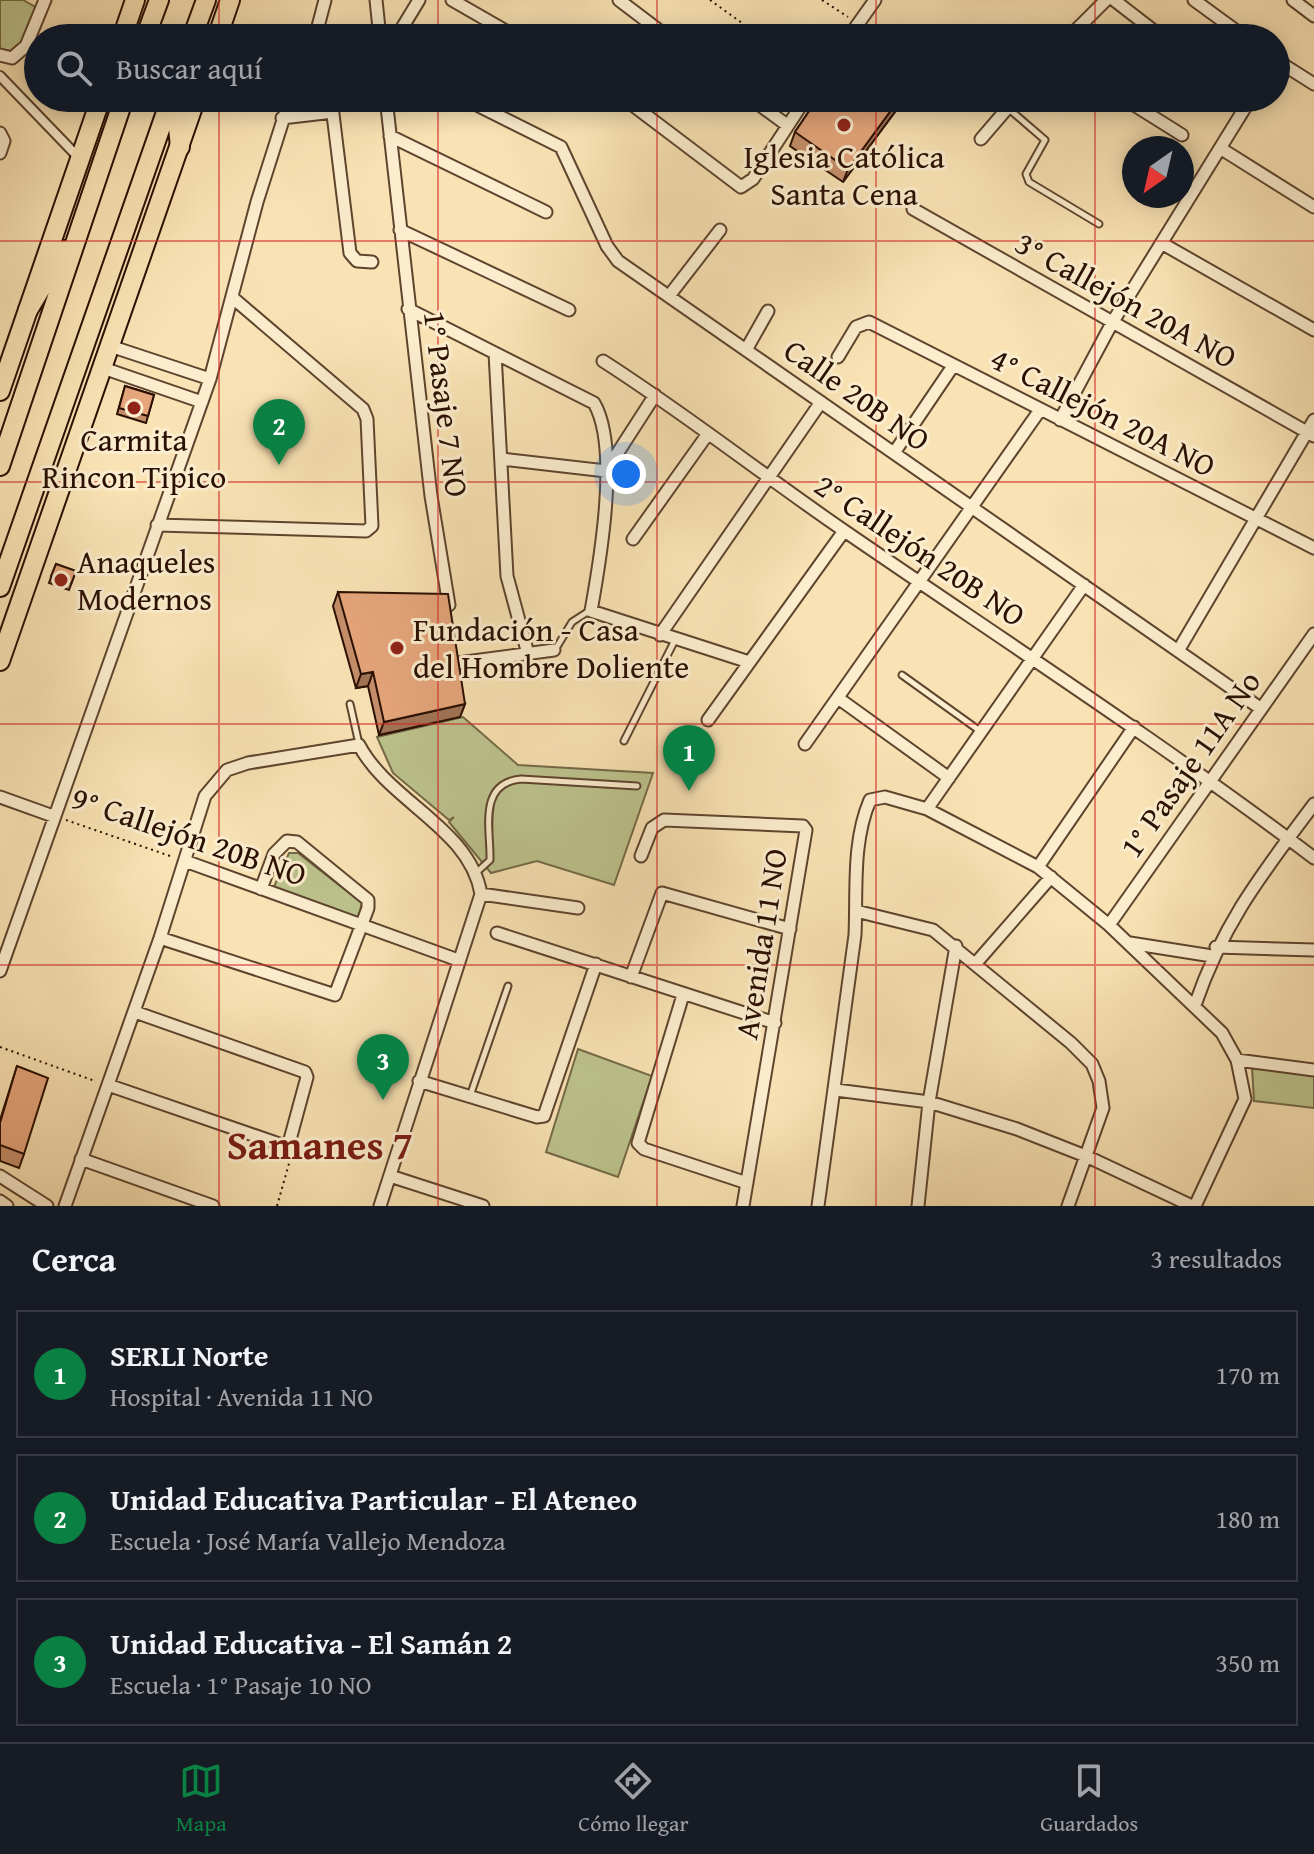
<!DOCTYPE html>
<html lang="es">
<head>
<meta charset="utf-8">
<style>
	:root { --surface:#171b24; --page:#20242c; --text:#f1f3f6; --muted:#9ea1a6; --line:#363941; --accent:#0b8043 }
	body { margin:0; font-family:"Gentium Book Plus",serif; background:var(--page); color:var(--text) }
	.compass { position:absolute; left:1122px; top:136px; width:72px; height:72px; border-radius:50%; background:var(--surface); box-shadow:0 4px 20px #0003; rotate:214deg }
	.you { position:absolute; left:626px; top:474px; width:28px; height:28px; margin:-20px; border:6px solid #fff; border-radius:50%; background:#1a73e8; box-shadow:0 0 0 12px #1a73e833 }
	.badge { display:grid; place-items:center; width:52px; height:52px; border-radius:50%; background:var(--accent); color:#fff; font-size:26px; font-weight:700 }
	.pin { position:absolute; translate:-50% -66px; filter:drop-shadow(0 2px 4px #0008) }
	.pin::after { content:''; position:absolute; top:42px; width:28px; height:24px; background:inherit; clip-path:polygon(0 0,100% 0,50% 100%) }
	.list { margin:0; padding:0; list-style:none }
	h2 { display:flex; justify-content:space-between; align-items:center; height:104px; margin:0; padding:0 32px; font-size:34px }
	h2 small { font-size:26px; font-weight:400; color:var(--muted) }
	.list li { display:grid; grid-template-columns:52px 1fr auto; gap:24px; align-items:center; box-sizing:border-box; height:128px; margin:0 16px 16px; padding:0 16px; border:2px solid var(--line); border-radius:0px }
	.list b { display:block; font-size:30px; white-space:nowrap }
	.list p { margin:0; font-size:26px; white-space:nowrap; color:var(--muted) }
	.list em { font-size:26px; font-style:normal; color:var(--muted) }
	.icon { flex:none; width:44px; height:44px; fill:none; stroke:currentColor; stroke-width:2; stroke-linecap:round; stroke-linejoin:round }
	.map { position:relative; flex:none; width:1314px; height:1206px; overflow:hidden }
	.search { position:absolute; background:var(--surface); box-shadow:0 4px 20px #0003; left:24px; right:24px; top:24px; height:88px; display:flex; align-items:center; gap:20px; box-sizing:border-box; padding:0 28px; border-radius:44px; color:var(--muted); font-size:30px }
	.sheet { height:536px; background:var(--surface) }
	nav { display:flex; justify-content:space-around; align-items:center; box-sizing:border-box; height:112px; border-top:2px solid var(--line); background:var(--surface); font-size:22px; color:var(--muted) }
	nav a { display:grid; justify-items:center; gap:4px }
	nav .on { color:var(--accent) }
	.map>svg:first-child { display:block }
</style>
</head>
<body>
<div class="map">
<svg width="1314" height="1206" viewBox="0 0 1314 1206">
	<rect width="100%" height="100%" fill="#f9e3b4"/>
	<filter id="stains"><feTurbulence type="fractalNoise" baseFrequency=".0025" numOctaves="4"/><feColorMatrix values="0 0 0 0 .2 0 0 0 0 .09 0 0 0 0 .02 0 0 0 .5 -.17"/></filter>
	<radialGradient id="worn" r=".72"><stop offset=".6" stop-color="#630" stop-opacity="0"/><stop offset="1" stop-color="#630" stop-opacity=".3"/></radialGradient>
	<path fill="#bdc48e" stroke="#746a48" stroke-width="2" d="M0 0H23L39 9 16 53 0 49Z
		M463 717 518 765 653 773 614 885 537 861 491 873 449 822 454 817 449 820 393 773 377 737Z
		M289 853H298L362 903 358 919 273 889Z
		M578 1049 652 1076 618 1177 546 1152Z
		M1252 1067 1314 1075V1108L1254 1101Z"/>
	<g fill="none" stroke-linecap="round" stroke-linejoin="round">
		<defs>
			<path id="service" d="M1009 109 1045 140 1026 174 1029 182 1099 224
				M555 650 572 622 589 611
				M902 675 980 731
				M350 704 359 744
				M624 741 675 640
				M477 872 490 860C491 831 477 783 521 779L637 786
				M470 1096 508 986"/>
			<path id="pedestrian" d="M0 76 80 159"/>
			<path id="minor" d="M376 0 380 38
				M452 0 518 38
				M619 0 669 38
				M1114 0 1163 38
				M1194 0 1246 38
				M1293 0 1314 16
				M315 38 325 0
				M396 38 419 0
				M848 38 875 0
				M1068 38 1106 0
				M0 55 12 58 26 46 45 0
				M1276 60 1314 84
				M331 98 350 253 357 261 372 262
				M386 98 431 496 449 605
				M463 98 561 147 607 246 618 261 1260 708
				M621 98 634 106 638 98
				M750 98 787 125
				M1123 98 1182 135
				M634 106 741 187 753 179 806 98
				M282 118 333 112
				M0 133 4 141 0 153
				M390 136 546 212
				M981 139 1016 98
				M1220 148 1314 207
				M913 209 1314 436
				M400 230 569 310
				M1163 244 1314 330
				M669 296 720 230
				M408 309 594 403C620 447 600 561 591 611L749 662
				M110 346 210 379
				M746 350 768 311
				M495 353 507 576 528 654
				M838 357 856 327 869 322 1314 548
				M603 361C686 414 764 476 846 532 1003 640 1162 743 1314 858
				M103 368 202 402
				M1060 420 1112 323 1251 98
				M894 453 953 366
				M502 459 606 471 655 395
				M157 525 366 531 372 526 367 419 363 409 233 298
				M633 539 707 435
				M660 635 821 402
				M1178 651 1314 420
				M458 663 554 650
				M838 698 949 778
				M708 720 844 531
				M805 744 1040 410
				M0 797 53 816
				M927 809 1084 585
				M641 856 652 828 664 820 803 826 806 830 743 1206
				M185 861 458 960
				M1038 867 1134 727
				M481 894 578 908
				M856 911 933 930 1071 1043 1092 1064 1099 1081 1103 1108 1068 1206
				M1109 925 1314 634
				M497 933 775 1023
				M160 938 335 995 368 908V900L297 842 287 841 274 854 261 889
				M1130 943 1212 956
				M1216 947 1314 950
				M976 963 1051 877
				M0 971 210 379 257 202 290 98
				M631 977 662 893 790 929
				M683 995 638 1143 644 1149 747 1183
				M1195 1005C1224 921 1262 874 1314 804
				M1237 1060 1314 1070
				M419 1081 537 1117 544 1116 596 964
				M108 1085 288 1147 307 1077 305 1072 135 1012
				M836 1090 929 1102 1017 1129 1088 1157 1192 1206
				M81 1159 213 1206
				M0 1176 47 1206
				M390 1176 483 1206
				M0 1201 7 1206
				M65 1206 160 938 205 796 227 770 248 763 359 745C389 802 470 828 481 894L380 1206
				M818 1206 855 935C857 890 852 842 870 800L885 797 927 809 1038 867 1109 925 1222 1033 1237 1060 1245 1099 1195 1206
				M918 1206 929 1102 956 946"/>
			<path id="primary" d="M122 38 135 0
				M217 38 230 0
				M0 391 101 98
				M0 661 196 98"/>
			<path id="trunk" d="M145 38 159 0
				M192 38 206 0
				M175 98 180 147
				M28 310 64 250
				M0 466 124 98
				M0 587 171 98"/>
		</defs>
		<use href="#service" stroke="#5e442e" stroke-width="9"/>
		<use href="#pedestrian" stroke="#5e442e" stroke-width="12"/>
		<use href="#minor" stroke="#5e442e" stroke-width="15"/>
		<use href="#primary" stroke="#2a0f02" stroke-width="22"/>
		<use href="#trunk" stroke="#2a0f02" stroke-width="22"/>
		<path stroke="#2a0f02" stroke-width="2" stroke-dasharray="2 4" stroke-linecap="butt" d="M710 0 763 38
			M822 0 848 17
			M66 820 173 857
			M0 1047 95 1081
			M277 1206 290 1160"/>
		<use href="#service" stroke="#fbedce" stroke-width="5"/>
		<use href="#pedestrian" stroke="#fbedce" stroke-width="8"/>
		<use href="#minor" stroke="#fbedce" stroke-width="11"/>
		<use href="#primary" stroke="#f9e3b4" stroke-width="18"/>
		<use href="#trunk" stroke="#f9e3b4" stroke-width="18"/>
	</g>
	<path fill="#c68f6b" stroke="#2a0f02" stroke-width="2" d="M818 98H902L900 105 843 182 790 146 795 132Z
		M125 386 154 395 146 423 117 414Z
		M56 564 76 571 69 590 49 583Z
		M338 592 465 704 460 717 379 735 368 686 356 688 333 606Z
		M17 1066 24 1154 19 1168 0 1161V1120Z"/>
	<path fill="#a17457" stroke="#2a0f02" stroke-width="2" d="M900 98H902L900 105 843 182 848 169Z
		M373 672 368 686 356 688 361 674Z
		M465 704 460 717 379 735 384 722Z"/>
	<path fill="#e6a67c" stroke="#2a0f02" stroke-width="2" d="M818 98H900L848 169 795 132Z
		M125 386 154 395 148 416 119 408Z
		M56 564 76 571 71 584 51 576Z
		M338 592 448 594 465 704 384 722 373 672 361 674Z
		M17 1066 48 1078 24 1154 0 1145V1123Z"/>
	<path fill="none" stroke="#d62828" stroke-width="2" stroke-opacity="0.55" d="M219 0V38M438 0V38M657 0V38M876 0V38M1095 0V38M219 98V1206M438 98V1206M657 98V1206M876 98V1206M1095 98V1206M0 241H1314M0 482H1314M0 724H1314M0 965H1314"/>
	<g fill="#8f2418" stroke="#fbedce" stroke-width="3">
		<circle cx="844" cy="125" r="8"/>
		<circle cx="134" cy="408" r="8"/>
		<circle cx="61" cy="580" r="8"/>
		<circle cx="397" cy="648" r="8"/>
	</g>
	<g text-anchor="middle" stroke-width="6" stroke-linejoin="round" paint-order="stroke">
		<g font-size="32" fill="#2a0f02" stroke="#fbedce">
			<text x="844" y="168">Iglesia Católica<tspan x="844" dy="37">Santa Cena</tspan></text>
			<text x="134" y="451">Carmita<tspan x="134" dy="37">Rincon Tipico</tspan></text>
			<text x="77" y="573" text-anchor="start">Anaqueles<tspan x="77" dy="37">Modernos</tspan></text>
			<text x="413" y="641" text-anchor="start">Fundación - Casa<tspan x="413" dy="37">del Hombre Doliente</tspan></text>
		</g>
		<g font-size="32" fill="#2a0f02" stroke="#fbedce">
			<text transform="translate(1126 300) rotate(29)" y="11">3° Callejón 20A NO</text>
			<text transform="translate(857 395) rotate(35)" y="11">Calle 20B NO</text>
			<text transform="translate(446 404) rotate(83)" y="11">1° Pasaje 7 NO</text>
			<text transform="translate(1103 412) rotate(27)" y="11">4° Callejón 20A NO</text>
			<text transform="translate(920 550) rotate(34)" y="11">2° Callejón 20B NO</text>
			<text transform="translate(1190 764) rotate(-55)" y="11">1° Pasaje 11A No</text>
			<text transform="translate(189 836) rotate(19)" y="11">9° Callejón 20B NO</text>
			<text transform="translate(761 944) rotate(-81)" y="11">Avenida 11 NO</text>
		</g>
		<g font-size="40" font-weight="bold" fill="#7a1f14" stroke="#fbedce">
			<text x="320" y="1159">Samanes 7</text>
		</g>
	</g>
	<rect width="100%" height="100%" filter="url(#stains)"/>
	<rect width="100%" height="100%" fill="url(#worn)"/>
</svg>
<svg class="compass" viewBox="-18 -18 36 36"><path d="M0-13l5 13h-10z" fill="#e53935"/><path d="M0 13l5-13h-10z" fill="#9ea1a6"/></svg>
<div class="you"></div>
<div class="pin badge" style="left:689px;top:791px">1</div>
<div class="pin badge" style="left:279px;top:465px">2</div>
<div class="pin badge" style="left:383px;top:1100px">3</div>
<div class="search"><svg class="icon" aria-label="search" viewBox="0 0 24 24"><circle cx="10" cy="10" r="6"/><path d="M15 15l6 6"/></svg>Buscar aquí</div>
</div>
<section class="sheet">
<h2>Cerca<small>3 resultados</small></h2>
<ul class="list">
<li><span class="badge">1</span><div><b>SERLI Norte</b><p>Hospital · Avenida 11 NO</p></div><em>170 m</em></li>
<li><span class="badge">2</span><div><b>Unidad Educativa Particular - El Ateneo</b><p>Escuela · José María Vallejo Mendoza</p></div><em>180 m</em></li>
<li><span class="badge">3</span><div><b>Unidad Educativa - El Samán 2</b><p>Escuela · 1° Pasaje 10 NO</p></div><em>350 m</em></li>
</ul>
</section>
<nav>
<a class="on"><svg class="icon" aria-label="map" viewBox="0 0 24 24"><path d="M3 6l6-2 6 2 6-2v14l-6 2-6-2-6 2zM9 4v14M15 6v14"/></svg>Mapa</a>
<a><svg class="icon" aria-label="directions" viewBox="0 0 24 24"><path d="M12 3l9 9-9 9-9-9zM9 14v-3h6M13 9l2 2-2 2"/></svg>Cómo llegar</a>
<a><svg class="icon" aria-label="saved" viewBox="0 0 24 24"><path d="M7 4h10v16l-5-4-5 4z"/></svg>Guardados</a>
</nav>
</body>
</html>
